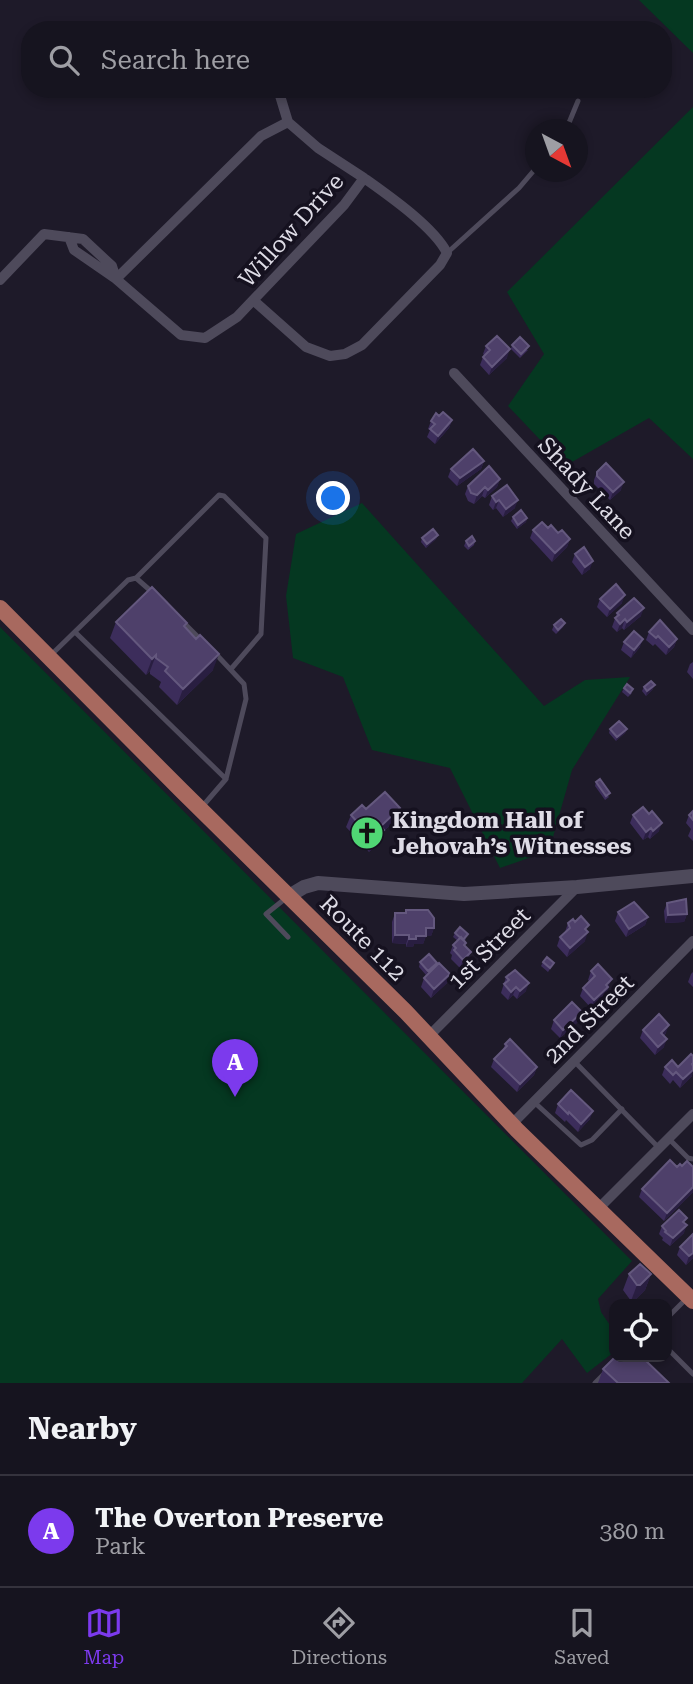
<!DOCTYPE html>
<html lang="en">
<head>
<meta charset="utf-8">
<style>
	:root { --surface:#16141f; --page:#1f1d28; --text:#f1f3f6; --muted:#9e9ea4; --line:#35333d; --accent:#7c3aed }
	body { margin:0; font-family:"Roboto Serif",serif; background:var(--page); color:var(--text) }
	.controls { position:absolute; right:21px; bottom:21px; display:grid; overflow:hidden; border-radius:14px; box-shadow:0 4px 10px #0003 }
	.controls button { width:63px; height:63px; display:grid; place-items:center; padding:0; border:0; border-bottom:2px solid var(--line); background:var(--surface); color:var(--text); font:35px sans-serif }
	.compass { position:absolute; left:525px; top:119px; width:63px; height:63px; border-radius:50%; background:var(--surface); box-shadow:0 4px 10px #0003; rotate:139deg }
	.you { position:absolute; left:334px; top:499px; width:24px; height:24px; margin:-18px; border:5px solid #fff; border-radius:50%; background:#1a73e8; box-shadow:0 0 0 10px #1a73e833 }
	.badge { display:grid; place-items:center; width:46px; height:46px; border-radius:50%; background:var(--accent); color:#fff; font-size:23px; font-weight:700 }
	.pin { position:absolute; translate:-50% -58px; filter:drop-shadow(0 2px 4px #0008) }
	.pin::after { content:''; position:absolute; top:37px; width:24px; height:21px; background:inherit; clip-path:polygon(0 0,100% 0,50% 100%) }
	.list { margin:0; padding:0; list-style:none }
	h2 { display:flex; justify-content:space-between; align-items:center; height:91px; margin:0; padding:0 28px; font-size:30px }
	h2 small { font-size:23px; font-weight:400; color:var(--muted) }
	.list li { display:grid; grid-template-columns:46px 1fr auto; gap:21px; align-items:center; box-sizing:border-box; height:112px; padding:0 28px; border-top:2px solid var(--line) }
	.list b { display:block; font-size:26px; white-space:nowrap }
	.list p { margin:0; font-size:23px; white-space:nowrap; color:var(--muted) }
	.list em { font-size:23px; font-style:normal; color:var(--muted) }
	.icon { flex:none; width:38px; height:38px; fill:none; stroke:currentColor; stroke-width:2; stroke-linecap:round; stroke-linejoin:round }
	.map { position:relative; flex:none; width:693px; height:1383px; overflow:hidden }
	.search { position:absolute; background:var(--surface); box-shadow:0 4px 10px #0003; left:21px; right:21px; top:21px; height:77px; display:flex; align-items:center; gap:18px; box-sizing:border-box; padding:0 24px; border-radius:28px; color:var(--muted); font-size:26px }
	.sheet { height:203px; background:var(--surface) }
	nav { display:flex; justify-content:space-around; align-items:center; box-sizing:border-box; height:98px; border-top:2px solid var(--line); background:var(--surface); font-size:19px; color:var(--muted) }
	nav a { display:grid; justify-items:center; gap:4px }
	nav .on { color:var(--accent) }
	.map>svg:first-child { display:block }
</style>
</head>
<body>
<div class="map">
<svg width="693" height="1383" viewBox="0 0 693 1383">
	<rect width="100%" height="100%" fill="#1e1a29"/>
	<path fill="#053821" d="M639 0H693V53L644 5Z
		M693 107V459L649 418 565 466 508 406 544 354 507 292Z
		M362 503 544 706 585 680 630 677 572 770 549 851 500 868 450 768 372 750 343 677 293 658 286 596 296 534Z
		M0 627 632 1261 598 1299 601 1312 614 1331V1352L587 1373 562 1339 522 1383H0Z"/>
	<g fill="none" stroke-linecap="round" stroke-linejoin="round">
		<path stroke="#4e4a5b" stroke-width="5" d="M566 130 578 101
			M447 253 519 188 536 168
			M136 578 219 495 224 496 266 538 261 634 231 669
			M182 621 202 641
			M75 632 226 779
			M51 655 128 580 136 578 152 592
			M201 808 226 779 246 699 244 684 214 652
			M286 898 266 914 288 937
			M574 1061 659 1148
			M534 1102 581 1145 592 1140 622 1109
			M668 1138 688 1158 693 1159
			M667 1318 686 1299
			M667 1348 693 1374
			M595 1383 603 1375"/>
		<path stroke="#4e4a5b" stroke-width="10" d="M278 89 288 122
			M69 237 74 250 116 279 181 335 205 338 237 317 344 205 364 178 318 148 288 122 261 136 116 279
			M0 280 44 234 83 239 112 266 116 279
			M253 300 306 347 330 356 345 354 362 345 440 265 447 253C434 227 388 195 364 178
			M454 373 693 630
			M429 1036 577 887
			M512 1124 693 941
			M599 1208 693 1114"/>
		<path stroke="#4e4a5b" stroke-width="14" d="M289 896 304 887 318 883 464 894 577 887 693 876"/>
		<path stroke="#a8695f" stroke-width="16" d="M0 608 181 790 406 1012 517 1130 693 1301"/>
	</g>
	<path fill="#3c2d5b" d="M512 345 528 350 520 358 511 349Z
		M486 346 507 358 489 375 480 365 483 357 484 355 483 354Z
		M439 416 452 420 449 428 435 444 427 437 430 430 428 429 431 421Z
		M484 461 481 469 457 486 448 477 451 469Z
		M597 472 621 490 610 500 594 484V480Z
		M500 479 497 487 485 498 482 496 474 504 468 501 465 494 468 486Z
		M492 496 515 508 503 517 496 508 493 510 489 505Z
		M513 517 527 518 526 522 517 529 511 521Z
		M548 528 570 539 567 547 552 562 530 538 533 530Z
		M438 535 436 539 426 548 421 542 422 538Z
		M466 541H475L474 545 468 550 464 546Z
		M575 554 590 569 582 575 572 562Z
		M600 599 622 603 607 617 597 607Z
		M617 613 641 616 624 630 622 628 617 632 612 627Z
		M116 622 187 623 185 628 213 670 177 705 159 687 161 682 150 674V671L146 675 110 638Z
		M565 623 563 627 556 634 552 630 554 625Z
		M649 632 677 639 674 647 666 655 655 644 653 646 646 640Z
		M624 642 640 647 631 658 621 650Z
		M693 662V679L687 672 690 664Z
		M644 687 653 689 646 696 642 691Z
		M624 688 632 693 628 697 622 692Z
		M610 729H627L625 733 616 741 609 733Z
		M596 782 609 797 605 800 595 786Z
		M400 808 396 820 384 831 380 842 369 852 346 827 351 815 366 809Z
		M693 811V841L688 836 691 829 686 823 689 815Z
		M633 815 659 831 650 839 648 837 643 840 630 823Z
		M667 903 687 914 684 922 665 923 664 911Z
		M406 910 434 928 431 936H426L423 944H414L413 947H406V944L392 943V922L395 913H405Z
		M618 912 648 917 645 925 626 937 615 921Z
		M568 923 585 941 567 957 557 946 560 937 565 933V932Z
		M455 933 466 939 464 941 468 960 460 968 451 959 452 955 450 953 453 945 458 941 453 937Z
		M420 962 437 963 436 967 426 975 419 967Z
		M543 962 554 963 548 972 541 966Z
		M591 971 609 987 605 995 591 1008 580 996 583 988 590 982 588 980Z
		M693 972V987L688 982 691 974Z
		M450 974 447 983 431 998 421 987 424 978Z
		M506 977 526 991 517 999 513 995 508 1000 501 993Z
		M582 1012 579 1021 560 1038 551 1029 554 1020Z
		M643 1030 666 1033 664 1036V1047L655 1055 640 1038Z
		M505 1044 537 1067 534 1075 517 1092 491 1067 494 1059 503 1050Z
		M693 1056 692 1076 680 1088 673 1080 670 1084 662 1075 665 1067H678Z
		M558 1104 590 1119 578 1132 566 1120 565 1122 555 1113Z
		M682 1166 693 1167V1192L664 1221 639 1197 642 1189 677 1167Z
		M685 1223 684 1233 670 1246 662 1240 663 1238 659 1234 662 1226Z
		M693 1234V1258L686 1265 677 1255 680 1247Z
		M629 1274H651L645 1290 634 1301H631L623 1290Z
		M603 1369 669 1383H598Z"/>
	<path fill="#291e41" d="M510 349 507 358 489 375 492 367Z
		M452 420 449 428 435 444 438 436Z
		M484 461 481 469 457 486 460 478Z
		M500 479 497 487 485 498 488 490Z
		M624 482 621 490 610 500 613 492Z
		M485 487 482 496 474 504 477 495Z
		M499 500 496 508 493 510 496 502Z
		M518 500 515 508 503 517 506 509Z
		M527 518 526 522 517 529 518 525Z
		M438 535 436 539 426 548 427 544Z
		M570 539 567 547 552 562 555 553Z
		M593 561 590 569 582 575 585 567Z
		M625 595 622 603 607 617 610 609Z
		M644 608 641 616 624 630 627 622Z
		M625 619 622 628 617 632 620 624Z
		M643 639 640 647 631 658 634 650Z
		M677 639 674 647 666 655 669 647Z
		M219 654 213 670 177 705 183 689Z
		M156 655 150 671 146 675 152 659Z
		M655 685 653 689 646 696 647 691Z
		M627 729 625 733 616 741 617 737Z
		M400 808 396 820 384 831 380 842 369 852 373 840 381 826Z
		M662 823 659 831 650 839 653 831Z
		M651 828 648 837 643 840 646 832Z
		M687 914 684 922 665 923 668 915Z
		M648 917 645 925 626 937 629 929Z
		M426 928H434L431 936H423Z
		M588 932 585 941 567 957 570 948Z
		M395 935H409L406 944 392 943Z
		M416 936H426L423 944H414L413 947H406L409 939Z
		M471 952 468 960 460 968 463 960Z
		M437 963 436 967 426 975 428 971Z
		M450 974 447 983 431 998 434 989Z
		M612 979 605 995 591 1008 594 1000Z
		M529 983 526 991 517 999 520 991Z
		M516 987 513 995 508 1000 511 992Z
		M582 1012 579 1021 560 1038 563 1030Z
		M669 1025 666 1033 658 1041 661 1033Z
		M667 1039 664 1047 655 1055 658 1047Z
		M537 1067 534 1075 517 1092 520 1084Z
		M693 1070 692 1076 680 1088 683 1079Z
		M593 1111 590 1119 578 1132 581 1124Z
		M693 1187V1192L664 1221 667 1213Z
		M687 1225 684 1233 670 1246 673 1238Z
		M693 1253V1258L686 1265 689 1256Z
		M651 1274 645 1290 634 1301H631L637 1285Z"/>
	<path fill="#4e406a" stroke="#64587e" stroke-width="2" d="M497 336 510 349 492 367 483 357 490 350 486 346Z
		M520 337 529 346 521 354 512 345Z
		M443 412 452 420 438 436 430 429 435 424 431 421 436 413 439 416Z
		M473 449 484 461 460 478 451 469Z
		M606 463 624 482 613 492 597 476V472Z
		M489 466 500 479 488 490 485 487 477 495 471 493 468 486Z
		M507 485 518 500 506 509 499 500 496 502 492 496Z
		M521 510 527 518 518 525 513 517Z
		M542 522 548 528 551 525 558 533 562 530 570 539 555 553 533 530Z
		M433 529 438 535 427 544 422 538Z
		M472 536 475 541 469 546 466 541Z
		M584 547 593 561 585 567 575 554Z
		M616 584 625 595 610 609 600 599Z
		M152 587 187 623 184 626 196 639 200 635 219 654 183 689 165 671 168 667 156 658V655L152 659 116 622Z
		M634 598 644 608 627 622 625 619 620 624 615 618 619 615 617 613Z
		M561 619 565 623 558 630 554 625Z
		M660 620 677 639 669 647 658 636 656 638 649 632Z
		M634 631 643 639 634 650 624 642Z
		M651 681 655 685 647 691 644 687Z
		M627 684 633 689 630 693 624 688Z
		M619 721 627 729 617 737 610 729Z
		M600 779 610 793 606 796 596 782Z
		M385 792 400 808 381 826 384 830 373 840 351 815 362 805 366 809Z
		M643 807 649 814 652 811 662 823 653 831 651 828 646 832 633 815Z
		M693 811V820L689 815Z
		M686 899 687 914 668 915 667 903Z
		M634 902 648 917 629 929 618 912Z
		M406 910H428L434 918V928H426V936H416V939H409V935H395V913H406Z
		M581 916 589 925 585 929 588 932 570 948 560 937 570 928 568 923 573 919 575 922Z
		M460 927 468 934 463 940 455 933Z
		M461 937 466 943 464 945 471 952 463 960 454 950 456 948 453 945Z
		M429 954 437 963 428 971 420 962Z
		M547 957 554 963 550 968 543 962Z
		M439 963 450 974 434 989 424 978Z
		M598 964 612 979 606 985 608 987 594 1000 583 988 595 976 591 971Z
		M515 970 529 983 520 991 516 987 511 992 504 984 509 980 506 977Z
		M572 1002 582 1012 563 1030 554 1020Z
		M659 1014 669 1025 661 1033 667 1039 658 1047 643 1030Z
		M510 1039 537 1067 520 1084 494 1059 507 1046 505 1044Z
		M691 1054 693 1056V1063L692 1064 693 1066V1070L683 1079 676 1072 673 1075 665 1067 672 1060 678 1067Z
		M571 1090 593 1111 581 1124 569 1112 568 1114 558 1104Z
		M670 1160 677 1167 680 1164 682 1166 687 1161 693 1167V1187L667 1213 642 1189Z
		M679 1210 687 1218 683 1222 687 1225 673 1238 665 1232 666 1231 662 1226Z
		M693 1234V1253L689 1256 680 1247Z
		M640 1264 651 1274 640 1285H637L629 1274Z
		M615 1357H642L669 1383H618L603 1369Z"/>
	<defs>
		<symbol id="church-disc" viewBox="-11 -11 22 22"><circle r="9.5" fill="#50d674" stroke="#15111f"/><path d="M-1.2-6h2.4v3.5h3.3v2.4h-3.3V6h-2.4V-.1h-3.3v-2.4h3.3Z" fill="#111"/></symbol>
	</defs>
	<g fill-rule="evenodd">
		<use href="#church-disc" x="348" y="814" width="38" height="38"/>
	</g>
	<g text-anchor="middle" stroke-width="7" stroke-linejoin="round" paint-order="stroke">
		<g font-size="23" fill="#dedce6" stroke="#15111f">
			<text transform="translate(291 230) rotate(-48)" y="8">Willow Drive</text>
			<text transform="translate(587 488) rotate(47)" y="8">Shady Lane</text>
			<text transform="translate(363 938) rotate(45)" y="8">Route 112</text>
			<text transform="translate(489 948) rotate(-45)" y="8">1st Street</text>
			<text transform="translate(589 1019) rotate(-45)" y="8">2nd Street</text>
		</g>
		<g font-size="23" font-weight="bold" fill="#dedce6" stroke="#15111f" text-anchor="start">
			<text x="392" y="828">Kingdom Hall of<tspan x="392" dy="26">Jehovah’s Witnesses</tspan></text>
		</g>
	</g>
</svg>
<div class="controls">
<button><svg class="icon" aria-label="locate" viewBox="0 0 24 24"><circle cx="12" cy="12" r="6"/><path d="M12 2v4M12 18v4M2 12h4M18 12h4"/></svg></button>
</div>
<svg class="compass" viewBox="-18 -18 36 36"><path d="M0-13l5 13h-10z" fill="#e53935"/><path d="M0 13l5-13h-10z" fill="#9e9ea4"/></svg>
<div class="you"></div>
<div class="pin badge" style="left:235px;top:1097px">A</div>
<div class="search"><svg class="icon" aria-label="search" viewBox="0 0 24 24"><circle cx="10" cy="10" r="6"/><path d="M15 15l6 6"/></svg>Search here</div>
</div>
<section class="sheet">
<h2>Nearby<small></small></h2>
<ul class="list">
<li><span class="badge">A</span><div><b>The Overton Preserve</b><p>Park</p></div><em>380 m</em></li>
</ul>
</section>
<nav>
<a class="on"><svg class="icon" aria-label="map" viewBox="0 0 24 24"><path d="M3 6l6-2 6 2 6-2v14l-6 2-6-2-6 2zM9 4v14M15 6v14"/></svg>Map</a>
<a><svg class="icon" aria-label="directions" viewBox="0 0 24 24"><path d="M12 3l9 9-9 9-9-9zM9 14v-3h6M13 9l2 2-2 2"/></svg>Directions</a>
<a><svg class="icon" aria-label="saved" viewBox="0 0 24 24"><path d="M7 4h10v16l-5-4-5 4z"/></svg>Saved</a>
</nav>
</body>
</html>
